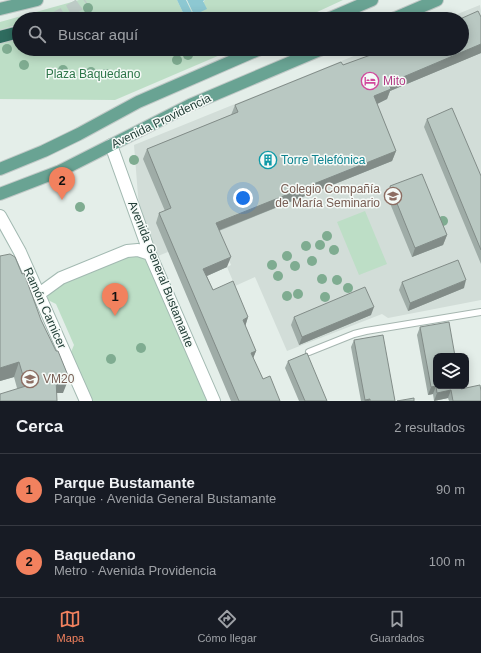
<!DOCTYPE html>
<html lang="es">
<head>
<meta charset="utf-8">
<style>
	:root { --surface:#171b24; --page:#242831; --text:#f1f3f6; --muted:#9ea1a6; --line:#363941; --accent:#f2815e }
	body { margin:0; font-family:Helvetica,sans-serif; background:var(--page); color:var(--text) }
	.controls { position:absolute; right:12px; bottom:12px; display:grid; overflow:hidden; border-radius:8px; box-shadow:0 2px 10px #0003 }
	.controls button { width:36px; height:36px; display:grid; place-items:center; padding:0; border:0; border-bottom:1px solid var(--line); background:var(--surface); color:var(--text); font:20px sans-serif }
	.you { position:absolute; left:243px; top:198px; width:14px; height:14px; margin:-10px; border:3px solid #fff; border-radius:50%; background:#1a73e8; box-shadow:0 0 0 6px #1a73e833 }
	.badge { display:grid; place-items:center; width:26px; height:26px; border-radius:50%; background:var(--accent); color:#111; font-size:13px; font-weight:700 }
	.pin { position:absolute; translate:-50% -33px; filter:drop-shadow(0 1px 2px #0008) }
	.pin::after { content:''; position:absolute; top:21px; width:14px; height:12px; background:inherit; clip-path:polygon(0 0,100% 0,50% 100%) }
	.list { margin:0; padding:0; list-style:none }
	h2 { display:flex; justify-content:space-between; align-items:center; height:52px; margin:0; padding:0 16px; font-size:17px }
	h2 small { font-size:13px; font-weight:400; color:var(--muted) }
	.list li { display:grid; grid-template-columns:26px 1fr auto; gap:12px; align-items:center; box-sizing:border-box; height:72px; padding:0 16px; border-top:1px solid var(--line) }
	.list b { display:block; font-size:15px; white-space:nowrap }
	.list p { margin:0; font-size:13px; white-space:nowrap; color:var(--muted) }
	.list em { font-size:13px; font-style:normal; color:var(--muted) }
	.icon { flex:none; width:22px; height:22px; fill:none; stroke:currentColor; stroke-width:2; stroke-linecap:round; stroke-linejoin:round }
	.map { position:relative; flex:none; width:481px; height:401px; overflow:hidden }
	.search { position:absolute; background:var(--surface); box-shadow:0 2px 10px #0003; left:12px; right:12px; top:12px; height:44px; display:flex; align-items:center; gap:10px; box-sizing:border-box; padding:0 14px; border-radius:22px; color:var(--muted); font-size:15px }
	.sheet { height:196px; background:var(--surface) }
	nav { display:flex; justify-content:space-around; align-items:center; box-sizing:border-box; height:56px; border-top:1px solid var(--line); background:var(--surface); font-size:11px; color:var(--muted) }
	nav a { display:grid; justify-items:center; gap:2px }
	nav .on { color:var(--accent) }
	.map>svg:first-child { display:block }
</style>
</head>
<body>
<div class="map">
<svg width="481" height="401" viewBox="0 0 481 401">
	<rect width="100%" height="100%" fill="#e4eee9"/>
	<path fill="#d2ddd8" d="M480 5 481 11V300L388 318 382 314 287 351 255 277 235 286 227 267 231 265 217 232 158 256 139 208 134 145 371 49H462V19H445Z"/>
	<path fill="#bddec6" d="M79 0H177L186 19H55L51 12 32 19H19V24L0 30V22Z
		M186 0 194 15 205 0H343L302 19H195Z
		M19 37V49H234L115 100 0 99V42Z
		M365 211 387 264 359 275 337 222Z
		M132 255 143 257 147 262 207 401H93L71 352 74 345 56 304 48 300V294L53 288Z"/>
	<path fill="#8dc8d2" d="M177 0H186L195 19H186Z
		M187 0H205L203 1 207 9 194 15Z"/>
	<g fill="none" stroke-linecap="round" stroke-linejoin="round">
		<path stroke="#bdcbc6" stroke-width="12" stroke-dasharray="12 6" stroke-linecap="butt" d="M53 19 77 6 85 0"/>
		<defs>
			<path id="lane" d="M309 352 354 334 366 331 481 312"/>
			<path id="secondary" d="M111 145 150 254 214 401
				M0 216 20 252 86 401
				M39 294 61 278 127 251 138 250 150 254"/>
			<path id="primary" d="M0 9 37 0
				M328 19 372 0
				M393 19 437 0
				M0 169 44 151 79 134 138 102 260 49
				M0 194 60 171 190 105 322 49"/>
			<path id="highway" d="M0 37 19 32"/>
		</defs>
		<use href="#lane" stroke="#a6b6b0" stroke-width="8"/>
		<use href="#secondary" stroke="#a2b9b1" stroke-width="14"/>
		<use href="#primary" stroke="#c1c9c7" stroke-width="14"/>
		<use href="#highway" stroke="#c1c9c7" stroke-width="14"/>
		<use href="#lane" stroke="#fff" stroke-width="6"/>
		<use href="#secondary" stroke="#fff" stroke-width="12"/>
		<use href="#primary" stroke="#69a393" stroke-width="12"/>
		<use href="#highway" stroke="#2f6c5f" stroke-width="12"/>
	</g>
	<g fill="#7fac91">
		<circle cx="88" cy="8" r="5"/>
		<circle cx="7" cy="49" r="5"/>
		<circle cx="188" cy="55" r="5"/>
		<circle cx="177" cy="60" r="5"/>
		<circle cx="24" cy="65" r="5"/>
		<circle cx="63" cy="70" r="5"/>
		<circle cx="91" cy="72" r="5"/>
		<circle cx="106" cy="74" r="5"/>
		<circle cx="134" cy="160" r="5"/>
		<circle cx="80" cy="207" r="5"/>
		<circle cx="443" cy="221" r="5"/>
		<circle cx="327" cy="236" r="5"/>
		<circle cx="320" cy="245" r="5"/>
		<circle cx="306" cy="246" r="5"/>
		<circle cx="334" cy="250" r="5"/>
		<circle cx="287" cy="256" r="5"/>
		<circle cx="312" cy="261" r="5"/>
		<circle cx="272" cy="265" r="5"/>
		<circle cx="295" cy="266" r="5"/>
		<circle cx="278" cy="276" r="5"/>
		<circle cx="322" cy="279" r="5"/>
		<circle cx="337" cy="280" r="5"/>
		<circle cx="348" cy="288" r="5"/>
		<circle cx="298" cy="294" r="5"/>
		<circle cx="287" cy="296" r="5"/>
		<circle cx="325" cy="297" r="5"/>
		<circle cx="141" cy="348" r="5"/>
		<circle cx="111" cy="359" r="5"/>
	</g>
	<path fill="#9faca7" d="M481 17V53L390 91 387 99 377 104 396 151 392 161 219 231 227 267 207 276 213 290 248 317 245 326 256 351 253 358 263 379 280 401H231L156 223 159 213 165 211 143 159 147 149 231 115 235 105 343 65Z
		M427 119 481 176V264L424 127Z
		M390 186 447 235 443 245 412 257 387 196Z
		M0 256 63 393H57L17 388 14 377 0 381Z
		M402 282 464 288 408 311 399 290Z
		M371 315 299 345 291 325 294 317Z
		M420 327 461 389 481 401H449L448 398 434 401 433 394 428 395 417 335Z
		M354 340 395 401H361L351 347Z
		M288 361 327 401H299L285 368Z"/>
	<path fill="#828c88" d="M481 44V53L390 91 387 99 371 107 374 96 389 83Z
		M396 151 392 161 212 233 216 223Z
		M447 235 443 245 412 257 415 248Z
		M231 257 227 267 200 279 203 269Z
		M466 280 464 288 408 311 410 303Z
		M374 307 371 315 299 345 302 337Z
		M248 317 245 327 243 320Z
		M256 351 252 361 251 353Z
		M19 362 14 377 0 381V368Z
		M69 378 63 393H51L56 379Z
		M436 386 433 394 428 395 431 387Z
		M451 390 448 398 434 401 437 393Z
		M370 399 369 401H364L365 400Z"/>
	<path fill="#b9c8c2" stroke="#828c88" d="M478 11 481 17V44L389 83 391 89 374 96 396 151 216 223 231 257 203 269 213 290 233 281 248 317 243 320 256 351 251 353 263 379 270 376 280 401H239L159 213 171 208 147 149 238 112 235 105 341 62 343 65 387 49H462V19H460Z
		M452 108 481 176V250L427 119Z
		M422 174 447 235 415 248 390 186Z
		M10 254 15 257 22 274 24 273 41 320 56 351H58L69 378 56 379 57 401H0V394L26 386 19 362 0 368V256Z
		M458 260 466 280 410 303 402 282Z
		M365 287 374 307 302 337 294 317Z
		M449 322 455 356H436V386H460L461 389 480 385 481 391V401H453L451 390 437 393 436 386 431 387 420 327Z
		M383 335 395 401H370V399L365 400 354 340Z
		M307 353 327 401H305L288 361Z
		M414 398V401H397Z"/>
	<defs>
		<symbol id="hotel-ring" viewBox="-11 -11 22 22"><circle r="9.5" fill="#f5faf7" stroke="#d1479c" stroke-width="1.5"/><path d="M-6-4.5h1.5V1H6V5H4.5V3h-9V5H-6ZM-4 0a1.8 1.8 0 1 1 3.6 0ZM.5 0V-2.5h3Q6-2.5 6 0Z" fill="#d1479c"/></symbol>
		<symbol id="building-ring" viewBox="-11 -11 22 22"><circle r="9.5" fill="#f5faf7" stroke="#0f9aa8" stroke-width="1.5"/><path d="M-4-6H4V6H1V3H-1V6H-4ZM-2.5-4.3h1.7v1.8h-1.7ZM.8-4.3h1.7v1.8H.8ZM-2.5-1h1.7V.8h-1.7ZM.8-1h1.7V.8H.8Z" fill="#0f9aa8"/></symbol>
		<symbol id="school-ring" viewBox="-11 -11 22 22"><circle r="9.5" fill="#f5faf7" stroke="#8d6e63" stroke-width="1.5"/><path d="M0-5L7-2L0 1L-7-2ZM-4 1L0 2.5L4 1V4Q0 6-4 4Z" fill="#8d6e63"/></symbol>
		<symbol id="university-ring" viewBox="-11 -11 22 22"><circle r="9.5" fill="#f5faf7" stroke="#8d6e63" stroke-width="1.5"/><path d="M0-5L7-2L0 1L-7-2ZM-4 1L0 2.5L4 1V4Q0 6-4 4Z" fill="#8d6e63"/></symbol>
	</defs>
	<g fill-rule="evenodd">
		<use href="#hotel-ring" x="360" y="71" width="20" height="20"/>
		<use href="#building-ring" x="258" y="150" width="20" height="20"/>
		<use href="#school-ring" x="383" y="186" width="20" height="20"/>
		<use href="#university-ring" x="20" y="369" width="20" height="20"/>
	</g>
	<g text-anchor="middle" stroke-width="3" stroke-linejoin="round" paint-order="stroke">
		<g font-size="12" fill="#2d7649" stroke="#f5faf7">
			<text x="93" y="78">Plaza Baquedano</text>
		</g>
		<g font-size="12" fill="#b23c85" stroke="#f5faf7" text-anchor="start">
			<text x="383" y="85">Mito</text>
		</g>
		<g font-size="12" fill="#233f38" stroke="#f5faf7">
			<text transform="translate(161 121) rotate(-26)" y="4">Avenida Providencia</text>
			<text transform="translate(161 274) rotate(68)" y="4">Avenida General Bustamante</text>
			<text transform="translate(45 308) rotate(66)" y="4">Ramón Carnicer</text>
		</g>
		<g font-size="12" fill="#0d838f" stroke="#f5faf7" text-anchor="start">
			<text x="281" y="164">Torre Telefónica</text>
		</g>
		<g font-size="12" fill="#785e54" stroke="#f5faf7" text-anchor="end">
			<text x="380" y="193">Colegio Compañía<tspan x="380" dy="14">de María Seminario</tspan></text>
			<text x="43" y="383" text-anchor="start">VM20</text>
		</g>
	</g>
</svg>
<div class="controls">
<button><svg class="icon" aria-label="layers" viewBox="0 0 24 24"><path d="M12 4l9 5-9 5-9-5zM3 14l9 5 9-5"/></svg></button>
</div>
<div class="you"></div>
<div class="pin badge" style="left:115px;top:316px">1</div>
<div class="pin badge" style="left:62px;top:200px">2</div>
<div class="search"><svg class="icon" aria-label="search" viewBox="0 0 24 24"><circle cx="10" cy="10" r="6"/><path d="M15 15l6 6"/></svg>Buscar aquí</div>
</div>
<section class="sheet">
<h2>Cerca<small>2 resultados</small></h2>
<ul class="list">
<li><span class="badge">1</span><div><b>Parque Bustamante</b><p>Parque · Avenida General Bustamante</p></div><em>90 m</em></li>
<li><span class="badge">2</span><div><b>Baquedano</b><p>Metro · Avenida Providencia</p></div><em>100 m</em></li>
</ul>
</section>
<nav>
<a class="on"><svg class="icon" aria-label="map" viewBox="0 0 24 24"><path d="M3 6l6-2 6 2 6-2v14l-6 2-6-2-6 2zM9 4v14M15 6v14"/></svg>Mapa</a>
<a><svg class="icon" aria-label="directions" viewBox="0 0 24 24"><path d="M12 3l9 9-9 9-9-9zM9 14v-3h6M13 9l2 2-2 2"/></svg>Cómo llegar</a>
<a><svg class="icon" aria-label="saved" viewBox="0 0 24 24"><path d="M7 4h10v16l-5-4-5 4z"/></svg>Guardados</a>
</nav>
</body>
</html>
